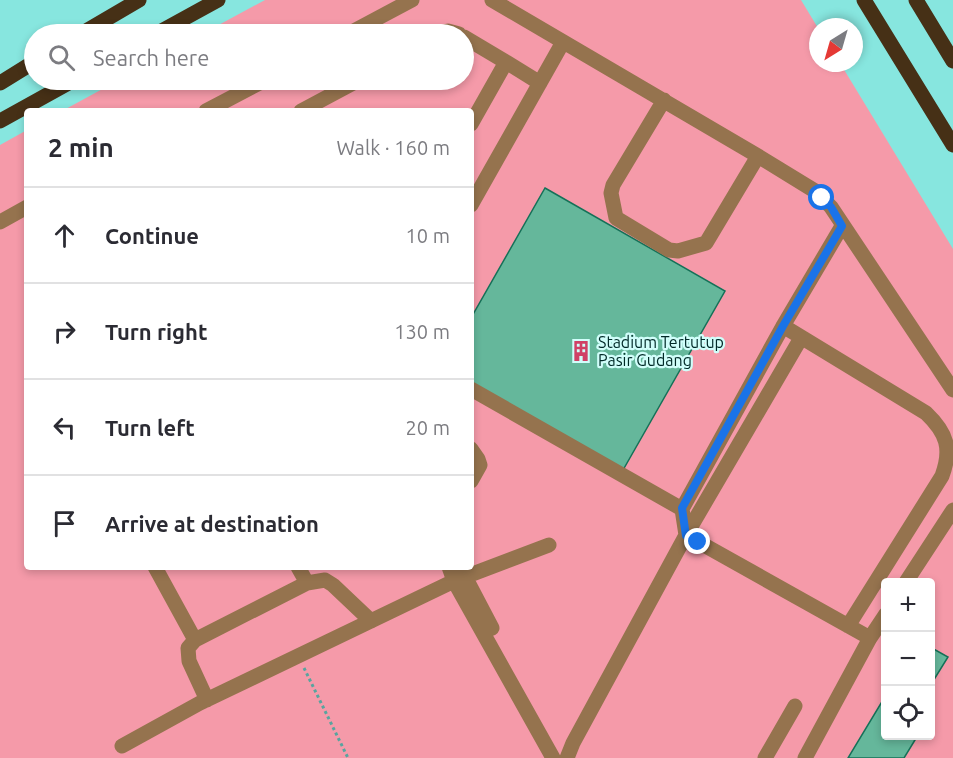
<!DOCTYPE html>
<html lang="en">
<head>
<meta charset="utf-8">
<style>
	:root { --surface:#fff; --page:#f2f2f3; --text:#2b2b33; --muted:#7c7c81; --line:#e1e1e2 }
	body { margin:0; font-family:Ubuntu,sans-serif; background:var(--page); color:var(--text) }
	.controls { position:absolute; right:18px; bottom:18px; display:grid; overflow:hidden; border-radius:6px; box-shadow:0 3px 9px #0003 }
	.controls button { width:54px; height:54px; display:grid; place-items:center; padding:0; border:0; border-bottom:2px solid var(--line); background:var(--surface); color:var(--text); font:30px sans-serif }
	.compass { position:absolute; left:809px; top:18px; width:54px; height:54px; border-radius:50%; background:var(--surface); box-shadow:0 3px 9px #0003; rotate:217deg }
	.stop { position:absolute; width:18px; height:18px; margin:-14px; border:4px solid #1a73e8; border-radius:50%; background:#fff }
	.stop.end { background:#1a73e8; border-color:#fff; box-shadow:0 2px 6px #0008 }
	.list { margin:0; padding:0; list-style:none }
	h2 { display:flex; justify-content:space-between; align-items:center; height:78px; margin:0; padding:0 24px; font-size:26px }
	h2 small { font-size:20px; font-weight:400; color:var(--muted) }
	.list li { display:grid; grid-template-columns:39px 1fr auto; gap:18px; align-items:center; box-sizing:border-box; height:96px; padding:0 24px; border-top:2px solid var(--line) }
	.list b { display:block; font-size:22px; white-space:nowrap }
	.list em { font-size:20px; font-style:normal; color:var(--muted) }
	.icon { flex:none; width:33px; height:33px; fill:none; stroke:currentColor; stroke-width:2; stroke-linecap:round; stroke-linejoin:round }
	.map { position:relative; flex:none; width:953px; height:758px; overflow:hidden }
	.search { position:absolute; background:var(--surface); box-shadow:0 3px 9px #0003; left:24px; top:24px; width:450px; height:66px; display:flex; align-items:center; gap:15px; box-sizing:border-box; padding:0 21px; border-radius:33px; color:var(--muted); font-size:22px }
	.panel { position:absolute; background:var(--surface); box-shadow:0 3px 9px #0003; left:24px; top:108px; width:450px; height:462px; border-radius:6px }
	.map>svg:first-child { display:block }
</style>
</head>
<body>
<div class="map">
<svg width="953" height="758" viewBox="0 0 953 758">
	<rect width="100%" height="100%" fill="#87e6df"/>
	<path fill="#f59aa9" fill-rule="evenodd" d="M265 0H801L818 28V63H840L953 249V758H0V145L27 130V567H471V111H62L119 80H464V34H202ZM886 582H930V736H886Z"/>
	<path fill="#65b79b" stroke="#157158" stroke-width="1.5" d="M545 188 725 291 623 470 471 383V318Z
		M930 647 948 657 930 686Z
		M886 695V736H907L915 740 904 758H848Z"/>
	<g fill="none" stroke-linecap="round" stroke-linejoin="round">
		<path stroke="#58a49f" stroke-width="3" stroke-dasharray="3 3" stroke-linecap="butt" d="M304 668 348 758"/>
		<path stroke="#95734e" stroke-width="15" d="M492 0 758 156 815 191 831 207 953 390
			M348 34 412 0
			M441 34 448 31 459 34
			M464 37 506 62
			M664 100 613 185 611 193 616 218 669 250 678 251 706 243 758 156
			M206 111 265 80
			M301 111 359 80
			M471 124 506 62 540 83
			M471 205 563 42
			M0 222 27 207
			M783 326 926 413C947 433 952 449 942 476L848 626
			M471 389 682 509 686 535 870 638
			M471 449 478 459 480 465 471 481
			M682 509 783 326 842 226
			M155 567 195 640
			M298 567 307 583
			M449 567 454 581 553 758
			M460 567 492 628
			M906 582 953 510
			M207 700 189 661 188 648 195 640 307 583 325 580 333 585 371 621
			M122 746 200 703 454 581 549 545
			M567 758 573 743 686 535 801 338
			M765 758 795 706
			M805 758 870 638 886 614"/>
		<path stroke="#463016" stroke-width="15" d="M864 0 953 145
			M916 0 953 61
			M81 34 139 0
			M156 34 218 0
			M0 83 34 62
			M0 121 74 80"/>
	</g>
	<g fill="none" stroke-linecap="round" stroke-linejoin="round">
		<path stroke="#1a73e8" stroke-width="8" d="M698 542 686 536 682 508 783 326 842 226 831 207 822 198"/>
	</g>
	<defs>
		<symbol id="building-bare" viewBox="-9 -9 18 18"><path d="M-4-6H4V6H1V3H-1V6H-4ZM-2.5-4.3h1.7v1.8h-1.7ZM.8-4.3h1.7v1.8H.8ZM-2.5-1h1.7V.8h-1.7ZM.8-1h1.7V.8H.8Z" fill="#d04166" stroke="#d1fefa" stroke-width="2.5" paint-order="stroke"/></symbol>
	</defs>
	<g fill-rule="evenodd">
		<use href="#building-bare" x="566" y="336" width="30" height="30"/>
	</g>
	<g text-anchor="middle" stroke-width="4.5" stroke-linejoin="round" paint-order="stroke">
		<g font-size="16" fill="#002927" stroke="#d1fefa" text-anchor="start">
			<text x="598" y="348">Stadium Tertutup<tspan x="598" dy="18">Pasir Gudang</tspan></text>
		</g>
	</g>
</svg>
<div class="controls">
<button>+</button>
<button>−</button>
<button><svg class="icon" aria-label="locate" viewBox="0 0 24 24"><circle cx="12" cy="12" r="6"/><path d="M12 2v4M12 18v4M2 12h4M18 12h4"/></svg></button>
</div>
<svg class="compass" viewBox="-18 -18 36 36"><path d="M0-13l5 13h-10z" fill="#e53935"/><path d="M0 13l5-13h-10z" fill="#7c7c81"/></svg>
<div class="stop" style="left:822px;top:198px"></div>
<div class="stop end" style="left:698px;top:542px"></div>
<div class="search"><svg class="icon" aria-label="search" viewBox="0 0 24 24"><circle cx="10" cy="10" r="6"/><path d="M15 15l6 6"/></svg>Search here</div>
<section class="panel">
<h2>2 min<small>Walk · 160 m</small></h2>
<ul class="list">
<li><svg class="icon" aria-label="ahead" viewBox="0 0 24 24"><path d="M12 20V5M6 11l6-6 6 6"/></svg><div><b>Continue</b></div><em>10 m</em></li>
<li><svg class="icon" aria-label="right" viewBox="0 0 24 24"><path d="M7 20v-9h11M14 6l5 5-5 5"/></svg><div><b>Turn right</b></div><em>130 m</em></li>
<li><svg class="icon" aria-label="left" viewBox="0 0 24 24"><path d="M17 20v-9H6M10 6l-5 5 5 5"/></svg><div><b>Turn left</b></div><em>20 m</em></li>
<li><svg class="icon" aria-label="arrive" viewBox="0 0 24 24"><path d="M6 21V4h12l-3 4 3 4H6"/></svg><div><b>Arrive at destination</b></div></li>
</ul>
</section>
</div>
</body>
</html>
